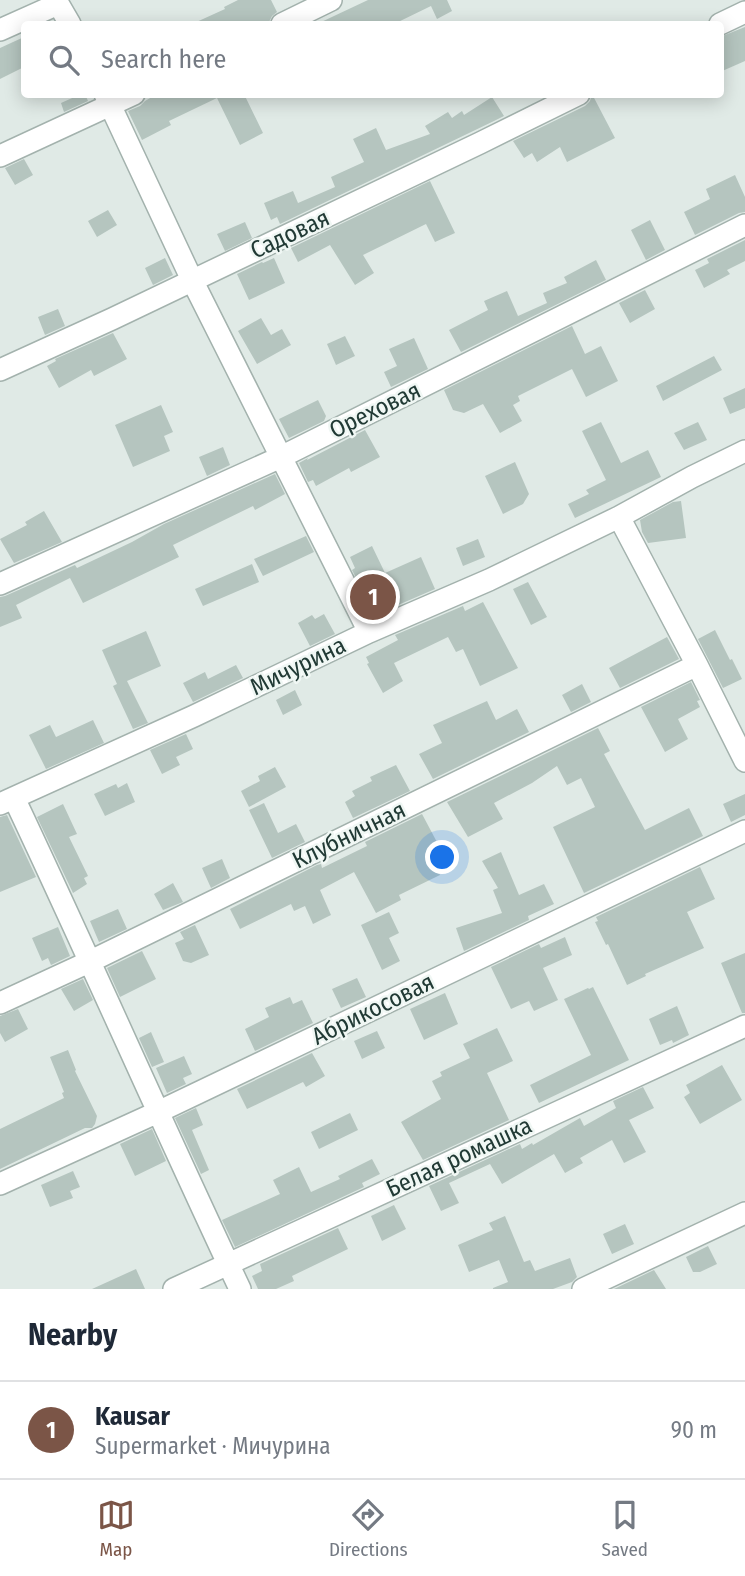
<!DOCTYPE html>
<html lang="en">
<head>
<meta charset="utf-8">
<style>
	:root { --surface:#fff; --page:#f2f2f3; --text:#1f2937; --muted:#747a83; --line:#e0e1e3; --accent:#7b5547 }
	body { margin:0; font-family:"Fira Sans Condensed",sans-serif; background:var(--page); color:var(--text) }
	.you { position:absolute; left:443px; top:858px; width:24px; height:24px; margin:-18px; border:5px solid #fff; border-radius:50%; background:#1a73e8; box-shadow:0 0 0 10px #1a73e833 }
	.badge { display:grid; place-items:center; width:46px; height:46px; border-radius:50%; background:var(--accent); color:#fff; font-size:23px; font-weight:700 }
	.pin { position:absolute; translate:-50% -50%; border:4px solid #fff; box-shadow:0 2px 7px #0006 }
	.list { margin:0; padding:0; list-style:none }
	h2 { display:flex; justify-content:space-between; align-items:center; height:91px; margin:0; padding:0 28px; font-size:30px }
	h2 small { font-size:23px; font-weight:400; color:var(--muted) }
	.list li { display:grid; grid-template-columns:46px 1fr auto; gap:21px; align-items:center; box-sizing:border-box; height:98px; padding:0 28px; border-top:2px solid var(--line) }
	.list b { display:block; font-size:26px; white-space:nowrap }
	.list p { margin:0; font-size:23px; white-space:nowrap; color:var(--muted) }
	.list em { font-size:23px; font-style:normal; color:var(--muted) }
	.icon { flex:none; width:38px; height:38px; fill:none; stroke:currentColor; stroke-width:2; stroke-linecap:round; stroke-linejoin:round }
	.map { position:relative; flex:none; width:745px; height:1289px; overflow:hidden }
	.search { position:absolute; background:var(--surface); box-shadow:0 4px 18px #0003; left:21px; right:21px; top:21px; height:77px; display:flex; align-items:center; gap:18px; box-sizing:border-box; padding:0 24px; border-radius:7px; color:var(--muted); font-size:26px }
	.sheet { height:189px; background:var(--surface) }
	nav { display:flex; justify-content:space-around; align-items:center; box-sizing:border-box; height:98px; border-top:2px solid var(--line); background:var(--surface); font-size:19px; color:var(--muted) }
	nav a { display:grid; justify-items:center; gap:4px }
	nav .on { color:var(--accent) }
	.map>svg:first-child { display:block }
</style>
</head>
<body>
<div class="map">
<svg width="745" height="1289" viewBox="0 0 745 1289">
	<rect width="100%" height="100%" fill="#e0eae6"/>
	<path fill="#b5c5bf" d="M238 0H271L277 12 272 16 269 22 264 24H192L225 9 224 7Z
		M368 0H447L452 11 437 19 431 6 394 24H317Z
		M745 27V61L720 72V37Z
		M24 37V67L0 79V48Z
		M81 94H85L88 101 64 112 61 103Z
		M157 94H244L263 133 240 145 217 98 169 121 171 125 142 140 128 111 140 106 145 101Z
		M592 94 615 138 567 162 560 147 537 162 532 153 524 158 513 141 585 106 590 101Z
		M492 97 504 116 494 121 280 224 277 217 271 220 264 203 293 191 298 203 335 187 331 177 364 162 353 139 376 128 386 150 430 134 425 126 448 112 452 118 462 111 464 115Z
		M24 159 33 175 15 185 5 168Z
		M735 175 745 197V212L739 213 695 235 684 212 710 199 706 189Z
		M430 181 455 233 435 242 426 224 363 255 374 273 355 285 330 245 298 262 291 248Z
		M108 210 117 225 97 237 88 221Z
		M650 220 665 250 646 260 631 230Z
		M245 222 252 238 225 251 217 234Z
		M745 240V261L727 270 730 274 704 288 695 270 709 263 707 259Z
		M165 258 173 275 153 285 145 268Z
		M274 258 285 283 249 300 237 274 262 262 263 263Z
		M596 260 606 280 461 352 449 330 488 310 484 301 507 291 518 316 547 303 543 293 567 283 564 277Z
		M645 290 655 309 630 323 619 303Z
		M58 309 65 326 45 335 38 317Z
		M261 318 271 335 282 329 291 345 257 364 238 331Z
		M572 326 585 354 601 346 618 381 586 397 572 369 518 396 520 401 513 405 522 421 500 433 483 404 464 413 453 410 444 390Z
		M113 333 127 359 94 376 91 370 59 388 47 366 56 361 55 359Z
		M345 336 355 356 336 365 327 344Z
		M414 338 428 369 391 387 384 372 397 366 389 349Z
		M714 356 722 370 663 401 656 386Z
		M745 388V408L730 414 723 398Z
		M318 400 326 416 324 421 289 438 279 419Z
		M161 405 173 432 164 436 170 451 133 467 115 425Z
		M601 422 621 463 648 450 661 477 575 518 568 504 589 494 586 490 606 480 582 431Z
		M698 422 707 440 684 450 674 433Z
		M365 430 380 457 351 472 349 468 316 486 313 480 308 482 299 463 308 458 307 460Z
		M223 447 230 465 207 476 199 457Z
		M515 462 529 494 523 504 503 514 485 476Z
		M275 474 285 494 255 510 253 506 173 545 179 557 83 603 70 578 16 605 22 618 0 627V597L5 596 75 565 77 568 132 542 164 524Z
		M681 501 686 538 648 543 642 532 640 520 673 502Z
		M44 511 62 542 14 563 0 539 27 525 25 522Z
		M306 536 314 552 263 576 254 559Z
		M478 539 485 557 463 566 456 548Z
		M372 546 385 573 421 557 435 589 375 615 352 570 355 568 350 557Z
		M252 564 259 582 203 606 195 589Z
		M528 582 547 617 531 625 513 589Z
		M483 602 518 668 480 686 463 649 456 652 448 637 394 663 403 681 383 693 367 664 369 663 366 657 398 640 395 635 463 606 465 611Z
		M324 614 335 634 310 646 298 623 312 615 315 619Z
		M715 630 730 660 732 659 742 679 723 688 698 639Z
		M146 631 161 666 127 681 148 723 133 729 113 686 117 684 102 650Z
		M667 637 679 659 620 688 609 668Z
		M236 665 243 678 193 702 183 683 205 672 208 679Z
		M691 682 700 700 697 701 700 707 678 719 688 739 665 752 641 707Z
		M582 684 591 702 571 712 562 695Z
		M295 690 302 705 283 715 276 700Z
		M487 701 496 720 517 709 529 732 433 779 419 754 442 743 433 725Z
		M93 720 104 743 46 769 29 735 50 725 56 737Z
		M598 728 610 751 604 754 645 830 689 808 703 836 584 893 553 827 595 807 581 778 567 785 557 766 532 783 494 803 503 819 468 837 447 802Z
		M186 734 193 749 176 757 180 765 162 774 150 750Z
		M396 765 410 791 353 818 345 802 355 796 352 791 372 781 370 777Z
		M275 767 286 787 249 807 241 791 260 781 258 776Z
		M127 783 135 802 105 816 94 794 116 784 118 788Z
		M745 794V815L731 822 723 804Z
		M264 803 278 833 296 824 305 842 272 858 249 810Z
		M63 804 77 834 69 837 88 876 84 878 87 884 73 893 37 817Z
		M422 814 447 861 436 867 440 875 399 895 401 900 376 913 354 872 320 890 331 915 313 924 305 906 294 911 291 904 240 929 230 909 317 865 321 864 322 868 367 846 365 842Z
		M7 815 36 877 0 892V817Z
		M501 852 519 895 544 884 554 904 528 916 529 920 464 951 456 928 502 913 493 890 498 888 482 861Z
		M222 859 230 878 211 888 202 868Z
		M700 867 715 899 687 912 704 948 645 974 646 976 627 985 608 944 606 945 595 922 598 921 596 917Z
		M173 883 183 902 163 910 154 894Z
		M118 909 127 929 99 942 90 921Z
		M389 912 399 933 389 938 400 961 382 970 361 925Z
		M195 925 209 955 191 963 183 961 175 943 184 939 180 932Z
		M58 927 70 956 51 965 48 958 42 961 32 938Z
		M565 937 572 955 543 968 558 1000 534 1011 529 1001 511 1009 491 967 539 944 541 948Z
		M142 951 156 979 120 997 107 968Z
		M745 953V1013H742L721 963Z
		M357 978 366 997 341 1008 332 989Z
		M83 979 93 1000 74 1011 61 989Z
		M593 987 629 1060 539 1103 530 1085 591 1055 564 999 588 988 589 989Z
		M445 993 458 1024 424 1040 410 1009Z
		M290 997 293 1004 302 1000 313 1023 255 1051 245 1029 269 1017 265 1008Z
		M677 1006 689 1035 673 1043 672 1040 660 1045 649 1019Z
		M18 1009 28 1029 5 1042 0 1033V1016Z
		M497 1028 513 1061 487 1073 509 1120 423 1160 401 1122 441 1099 432 1081 442 1076 440 1072 470 1058 463 1044Z
		M377 1031 385 1048 362 1059 354 1041Z
		M151 1032 164 1062 152 1067 139 1038Z
		M68 1050 76 1070 75 1071 97 1116 95 1124 92 1128H85L0 1169V1129L64 1098 62 1093 64 1092 50 1057Z
		M312 1053 325 1076 306 1087 303 1082 247 1109 237 1089Z
		M184 1056 192 1074 183 1078 186 1084 167 1093 156 1068Z
		M722 1065 742 1100 700 1124 684 1097 690 1093 686 1085Z
		M643 1087 654 1108 629 1120 646 1152 624 1163 612 1140 580 1158 583 1163 565 1173 554 1154 502 1184 490 1164 449 1183 459 1203 441 1211 429 1186 520 1144 522 1149 532 1143 533 1145 580 1118 584 1126 616 1108 613 1101Z
		M196 1108 203 1125 192 1130 209 1170 201 1174 175 1118Z
		M350 1113 358 1130 319 1149 311 1132Z
		M152 1129 166 1161 135 1176 120 1144Z
		M372 1159 380 1174 362 1183 364 1187 235 1247 222 1220 280 1194 273 1180 299 1167 311 1192 340 1179 338 1176Z
		M73 1171 80 1187 70 1191 73 1198 50 1207 41 1185Z
		M394 1205 406 1229 382 1241 371 1216Z
		M505 1216 524 1262 530 1260 535 1271 570 1258 577 1277 572 1282 553 1289H493V1288L508 1282 499 1260 469 1272 458 1245 493 1230 489 1223Z
		M625 1224 634 1244 612 1254 603 1234Z
		M338 1228 348 1249 292 1276 294 1281 276 1289H258L252 1276 262 1271 260 1264Z
		M708 1246 717 1264 700 1272H693L686 1257Z
		M136 1269 145 1289H92Z
		M654 1270 666 1289H614Z"/>
	<g fill="none" stroke-linecap="round" stroke-linejoin="round">
		<defs>
			<path id="street" d="M56 0 70 24
				M282 24 331 0
				M720 24 745 12
				M0 30 58 4
				M105 94 192 280 369 632
				M0 156 134 94
				M0 370 112 319 480 143 579 94
				M619 517 697 665 745 761
				M0 584 281 457 745 225
				M14 798C91 961 163 1126 240 1289
				M0 804 194 716 369 632 489 580 619 517 692 477 745 451
				M0 1003 91 961 697 665
				M0 1184 158 1112 745 831
				M174 1289 745 1026
				M583 1289 745 1213"/>
		</defs>
		<use href="#street" stroke="#a3b2ad" stroke-width="24"/>
		<use href="#street" stroke="#fff" stroke-width="21"/>
	</g>
	<g text-anchor="middle" stroke-width="5" stroke-linejoin="round" paint-order="stroke">
		<g font-size="24" fill="#213a35" stroke="#f0f7f4">
			<text transform="translate(290 234) rotate(-25)" y="8">Садовая</text>
			<text transform="translate(375 410) rotate(-26)" y="8">Ореховая</text>
			<text transform="translate(298 666) rotate(-26)" y="8">Мичурина</text>
			<text transform="translate(349 835) rotate(-26)" y="8">Клубничная</text>
			<text transform="translate(373 1009) rotate(-26)" y="8">Абрикосовая</text>
			<text transform="translate(459 1157) rotate(-25)" y="8">Белая ромашка</text>
		</g>
	</g>
</svg>
<div class="you"></div>
<div class="pin badge" style="left:373px;top:597px">1</div>
<div class="search"><svg class="icon" aria-label="search" viewBox="0 0 24 24"><circle cx="10" cy="10" r="6"/><path d="M15 15l6 6"/></svg>Search here</div>
</div>
<section class="sheet">
<h2>Nearby<small></small></h2>
<ul class="list">
<li><span class="badge">1</span><div><b>Kausar</b><p>Supermarket · Мичурина</p></div><em>90 m</em></li>
</ul>
</section>
<nav>
<a class="on"><svg class="icon" aria-label="map" viewBox="0 0 24 24"><path d="M3 6l6-2 6 2 6-2v14l-6 2-6-2-6 2zM9 4v14M15 6v14"/></svg>Map</a>
<a><svg class="icon" aria-label="directions" viewBox="0 0 24 24"><path d="M12 3l9 9-9 9-9-9zM9 14v-3h6M13 9l2 2-2 2"/></svg>Directions</a>
<a><svg class="icon" aria-label="saved" viewBox="0 0 24 24"><path d="M7 4h10v16l-5-4-5 4z"/></svg>Saved</a>
</nav>
</body>
</html>
